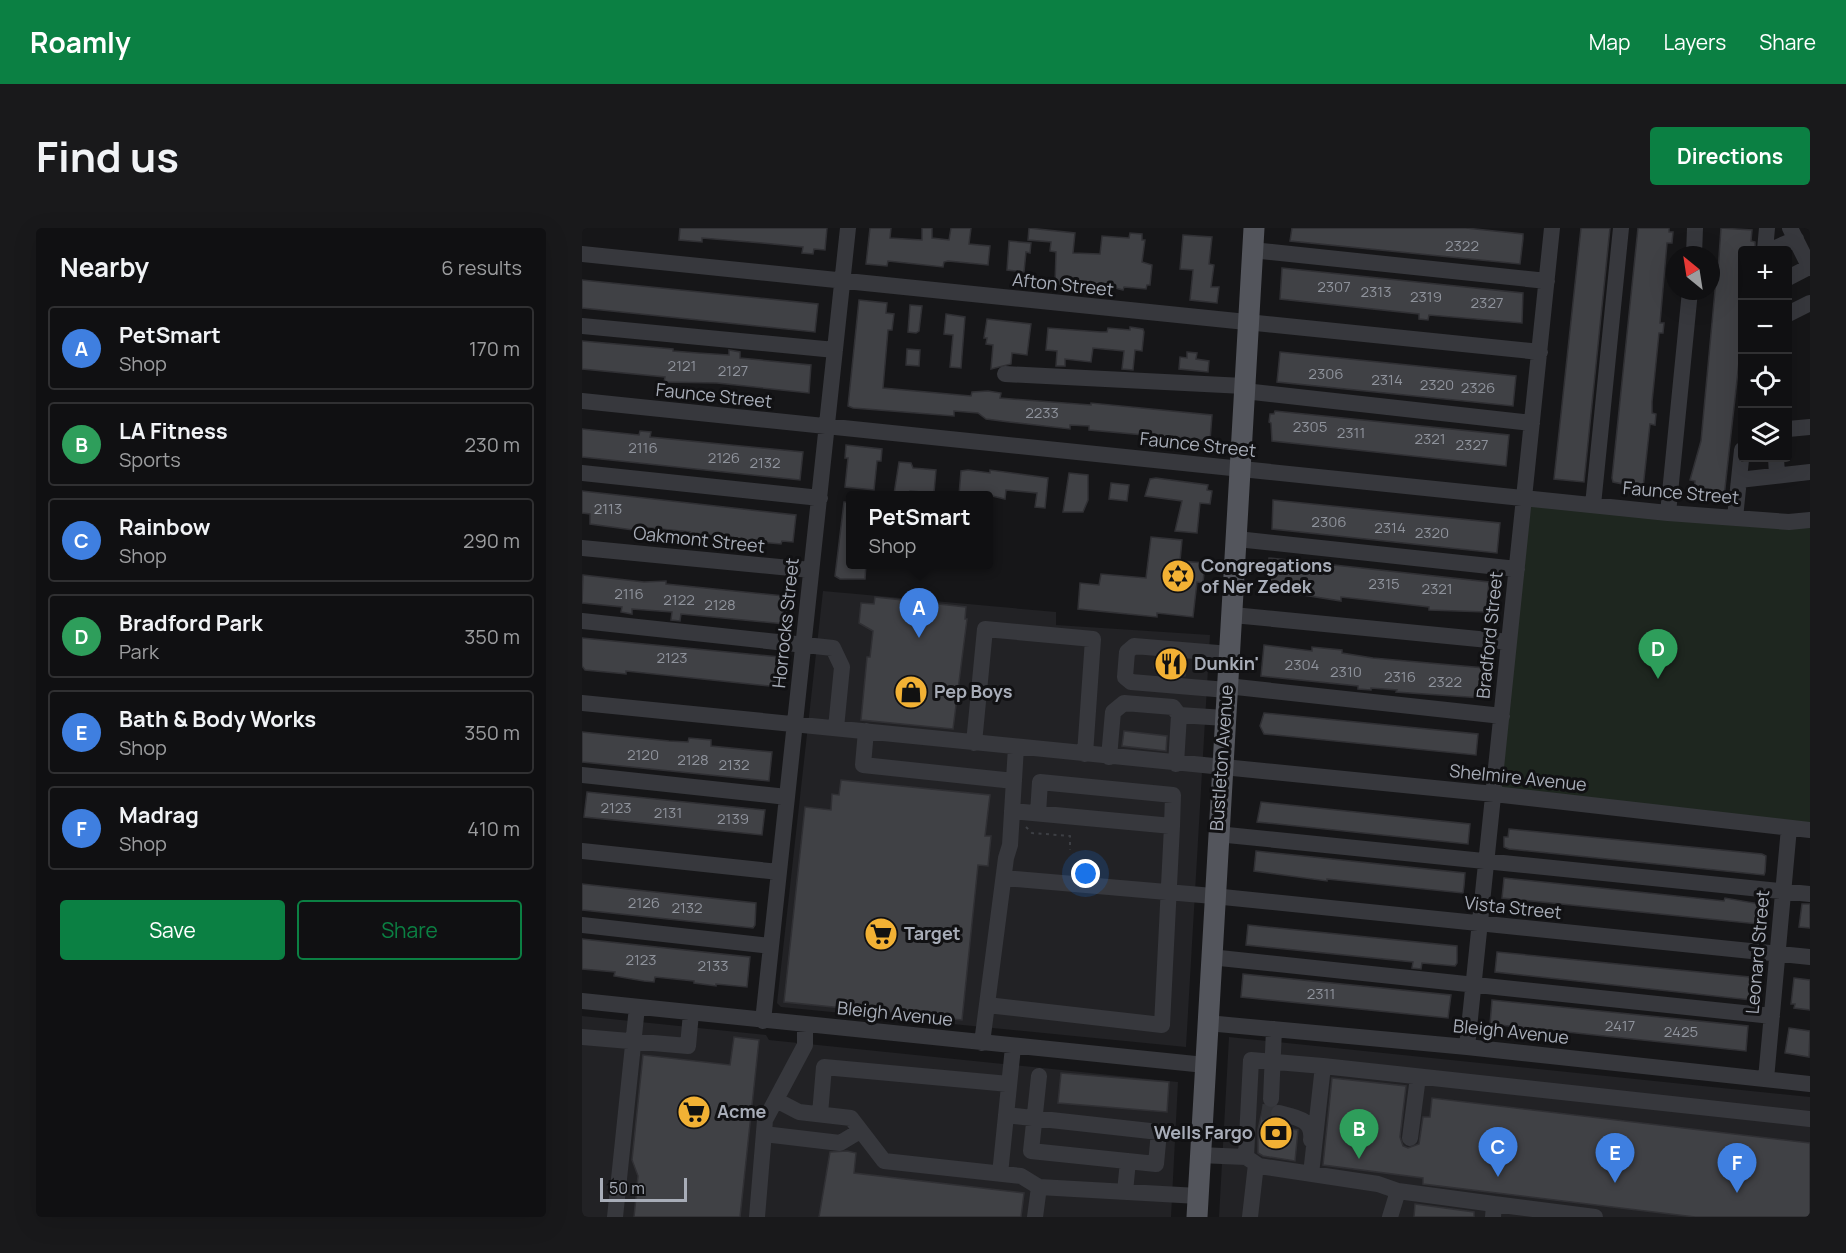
<!DOCTYPE html>
<html lang="en">
<head>
<meta charset="utf-8">
<style>
	:root { --surface:#101012; --page:#19191b; --text:#f1f3f6; --muted:#9c9d9f; --line:#303032; --accent:#0b8043 }
	body { margin:0; font-family:Manrope,sans-serif; background:var(--page); color:var(--text) }
	.controls { position:absolute; right:18px; top:18px; display:grid; overflow:hidden; border-radius:6px; box-shadow:0 6px 24px #0002 }
	.controls button { width:54px; height:54px; display:grid; place-items:center; padding:0; border:0; border-bottom:2px solid var(--line); background:var(--surface); color:var(--text); font:30px sans-serif }
	.compass { position:absolute; left:1084px; top:18px; width:54px; height:54px; border-radius:50%; background:var(--surface); box-shadow:0 6px 24px #0002; rotate:330deg }
	.scale { position:absolute; left:18px; bottom:15px; width:87px; box-sizing:border-box; padding-left:6px; border:3px solid #a8adb8; border-top:0; font-size:16px; line-height:21px; white-space:nowrap; color:#a8adb8; -webkit-text-stroke:4px #111113; paint-order:stroke }
	.you { position:absolute; left:504px; top:646px; width:21px; height:21px; margin:-15px; border:4px solid #fff; border-radius:50%; background:#1a73e8; box-shadow:0 0 0 9px #1a73e833 }
	.badge { display:grid; place-items:center; width:39px; height:39px; border-radius:50%; background:var(--accent); color:#fff; font-size:20px; font-weight:700 }
	.pin { position:absolute; translate:-50% -50px; filter:drop-shadow(0 2px 3px #0008) }
	.pin::after { content:''; position:absolute; top:32px; width:21px; height:18px; background:inherit; clip-path:polygon(0 0,100% 0,50% 100%) }
	.popup { position:absolute; left:264px; top:263px; width:147px; height:78px; box-sizing:border-box; display:grid; place-content:center; border-radius:6px; background:var(--surface); filter:drop-shadow(0 2px 4px #0005); font-size:20px; white-space:nowrap; color:var(--muted) }
	.popup b { font-size:22px; color:var(--text) }
	.popup::after { content:''; position:absolute; left:50%; top:100%; margin-left:-12px; border:12px solid transparent; border-top-color:var(--surface) }
	.list { margin:0; padding:0; list-style:none }
	h2 { display:flex; justify-content:space-between; align-items:center; height:78px; margin:0; padding:0 24px; font-size:26px }
	h2 small { font-size:20px; font-weight:400; color:var(--muted) }
	.list li { display:grid; grid-template-columns:39px 1fr auto; gap:18px; align-items:center; box-sizing:border-box; height:84px; margin:0 12px 12px; padding:0 12px; border:2px solid var(--line); border-radius:6px }
	.list b { display:block; font-size:22px; white-space:nowrap }
	.list p { margin:0; font-size:20px; white-space:nowrap; color:var(--muted) }
	.list em { font-size:20px; font-style:normal; color:var(--muted) }
	.actions { display:flex; gap:12px; padding:18px 24px }
	.actions a { flex:1; padding:14px 0; border:2px solid var(--accent); border-radius:6px; text-align:center; font-size:21px; color:var(--accent) }
	.actions .main { background:var(--accent); color:#fff }
	.icon { flex:none; width:33px; height:33px; fill:none; stroke:currentColor; stroke-width:2; stroke-linecap:round; stroke-linejoin:round }
	.map { position:relative; flex:none; width:1228px; height:989px; overflow:hidden; border-radius:6px }
	header { display:flex; align-items:center; gap:36px; box-sizing:border-box; height:84px; padding:0 30px; background:var(--accent); color:#fff }
	header strong { font-size:28px }
	nav { display:flex; gap:33px; margin-inline-start:auto; font-size:21px }
	.intro { display:flex; align-items:center; justify-content:space-between; box-sizing:border-box; height:144px; padding:0 36px }
	h1 { margin:0; font-size:42px }
	.button { padding:15px 27px; border-radius:6px; background:var(--accent); color:#fff; font-size:21px; font-weight:700 }
	main { display:flex; gap:36px; padding:0 36px }
	aside { flex:1; background:var(--surface); border-radius:6px; box-shadow:0 6px 24px #0002 }
	.map>svg:first-child { display:block }
</style>
</head>
<body>
<header>
<strong>Roamly</strong>
<nav><a>Map</a><a>Layers</a><a>Share</a></nav>
</header>
<div class="intro"><h1>Find us</h1><a class="button">Directions</a></div>
<main>
<aside>
<h2>Nearby<small>6 results</small></h2>
<ul class="list">
<li><span class="badge" style="background:#3f7fe0">A</span><div><b>PetSmart</b><p>Shop</p></div><em>170 m</em></li>
<li><span class="badge" style="background:#2e9e5b">B</span><div><b>LA Fitness</b><p>Sports</p></div><em>230 m</em></li>
<li><span class="badge" style="background:#3f7fe0">C</span><div><b>Rainbow</b><p>Shop</p></div><em>290 m</em></li>
<li><span class="badge" style="background:#2e9e5b">D</span><div><b>Bradford Park</b><p>Park</p></div><em>350 m</em></li>
<li><span class="badge" style="background:#3f7fe0">E</span><div><b>Bath &amp; Body Works</b><p>Shop</p></div><em>350 m</em></li>
<li><span class="badge" style="background:#3f7fe0">F</span><div><b>Madrag</b><p>Shop</p></div><em>410 m</em></li>
</ul>
<div class="actions"><a class="main">Save</a><a>Share</a></div>
</aside>
<div class="map">
<svg width="1228" height="989" viewBox="0 0 1228 989">
	<rect width="100%" height="100%" fill="#161618"/>
	<path fill="#222225" d="M241 363 474 384V397L628 407 604 819 199 779 195 775Z
		M0 788 184 807 187 812 596 854 589 989H0Z
		M647 809 1228 869V989H637Z"/>
	<path fill="#1e261f" d="M942 270 1228 292V602L912 566Z"/>
	<path fill="#404145" stroke="#303034" stroke-width="1.5" d="M98 0H245L243 22 232 21 231 26 220 25 221 19 180 15 120 10V14L97 12Z
		M288 0H309L308 10 340 12V0H350V10L367 12 369 0H389L387 16 408 18 406 37 366 33 362 34 361 39 306 33 305 38 284 36Z
		M447 0 493 5 491 25 518 26 520 8 547 10 548 5 560 6V12H563L560 34 570 37 568 57H565L564 61 542 59 541 62 526 58 473 56 474 24 468 23 469 14 446 12Z
		M710 0H884L941 6V11L938 36 708 13Z
		M999 0H1028L1002 254 972 251Z
		M1056 0H1087V4H1091L1090 15H1085L1078 95H1082L1081 105H1077L1070 174V185L1074 186 1073 197 1068 196 1061 260 1031 254 1030 250Z
		M1139 0 1170 2 1169 13 1173 14V22H1161V98L1142 269 1112 266 1113 253 1108 252 1119 213 1134 52H1132L1133 42 1136 43Z
		M601 7 630 9 627 36 632 37 629 59H637L635 75 608 72 611 42 598 41Z
		M427 13 449 15 448 25 444 24 442 44 425 42Z
		M700 40 941 65 940 95 847 87 846 92 837 91V86L698 71Z
		M0 52 236 76 233 104 0 80Z
		M277 72 305 75 304 85 312 86 310 102H306L301 160 389 168 390 164 406 163 419 165 418 170 509 177V175L630 187 628 213 507 202V198L488 197V201L427 194 404 191 396 185 372 183V188L271 180 266 178Z
		M328 77 340 78 337 103 334 105 326 104Z
		M364 86 383 89 379 140 368 139 371 107 362 106Z
		M405 91 449 96 445 127 430 125 429 136 409 141 411 117 404 116 405 110H402Z
		M548 99 561 101 562 104 560 123 553 122 551 142 540 141 542 123 511 120 509 134 483 131V138H474L475 123 464 122 466 100 519 104H525L526 100 548 102Z
		M0 113 91 121V123L116 125 147 127V122L158 124V130L229 137 227 165 135 155 82 154 83 149 0 141Z
		M325 121 338 122 337 138 324 137Z
		M605 124 615 125 614 131 627 133 626 144 597 141 598 129 605 130Z
		M698 124 934 148 931 178 695 154Z
		M693 183 927 207 924 238 690 213 689 195 687 194 688 186H692Z
		M0 201 57 207 58 203 69 204 68 209 221 224 218 252 0 229Z
		M264 217 300 221 299 233H295L292 262 263 259 266 230H263Z
		M317 234 329 235 331 240 354 242 352 265 328 263 327 267 312 266Z
		M386 242 408 245V242L466 250 463 280 453 279 455 265 424 262 423 271 406 267H377L379 243Z
		M487 245 506 247V272L501 284H481Z
		M574 250 626 257 625 262 630 263 628 276 618 275 615 305 593 303 600 273 563 268 568 251Z
		M529 255 547 257 545 273 527 271Z
		M0 263 214 287 211 314 200 313 199 316 108 308V304L59 299 58 303 8 296V286L0 285Z
		M691 272 918 295 915 325 690 301Z
		M262 274 268 275V336H284L283 351H258L253 348Z
		M569 309 600 312 598 333 623 335 621 355 615 354 611 389 575 385V389L496 381 498 355 517 357 519 346 564 350Z
		M687 330 907 354 904 384 847 382V379L759 369V373L683 361Z
		M1 347 62 354 84 353V356L212 369 210 381 205 380 203 396 99 386 98 393 89 392 90 384 50 381V386L39 384 40 379 0 375Z
		M293 369 384 379 383 391H385L371 501 279 492 285 429H288L291 403 277 395 279 375 292 376Z
		M0 410 198 429 199 439H202L201 454H197V459L44 443V446L3 442 0 438Z
		M682 417 730 423V419L760 422V425L791 430 903 440 900 470 814 464 815 462 789 460V462L776 461V458L679 448Z
		M573 431 605 433 603 448 576 446V441L572 440Z
		M682 485 896 506 894 527 682 506 678 498Z
		M542 503 585 508 584 523 540 518Z
		M0 504 87 513 106 514 107 510 129 512V518L190 524 187 553 0 534Z
		M259 552 408 567 403 608H409L406 638 396 637 380 792 202 774 223 579 249 582 250 566 257 567Z
		M5 564 183 582 180 607 2 589Z
		M679 574 888 596 886 616 675 594Z
		M927 601 1180 626 1184 628 1183 644 1182 647 927 621 922 619V609H926Z
		M674 623 883 645 882 658 881 665 745 651V653L672 643Z
		M922 650 1142 673 1143 670 1178 676 1176 696 920 670Z
		M0 656 174 675 173 697 171 700 0 682Z
		M1220 676H1228V700L1217 699Z
		M666 697 875 718V735L873 738 840 735 839 741 830 740 831 734 664 717Z
		M0 711 168 729 165 759 134 756V758L112 755V753L73 749 72 754 62 753 32 748 33 744 0 741Z
		M915 724 1168 749 1171 751 1169 772 913 744Z
		M661 746 869 767 866 790 659 769Z
		M1212 750 1228 752V782L1212 780 1213 776H1209Z
		M910 772 1166 798 1164 823 908 796Z
		M1207 800 1228 803 1227 829 1203 825Z
		M152 809 177 812 158 989H52L56 948 50 932 61 827 148 837Z
		M479 845 587 854 585 884 476 875Z
		M750 850 824 858 818 909 821 918 826 920 837 916 841 889H848L850 870 1228 915V989H1113L841 956V950L741 937Z
		M681 879 687 881V889L695 895V899L716 902 713 933 681 928 676 925V901Z
		M265 923 274 925 272 945 442 965 439 989H237L248 924Z
		M833 976 892 984V989H832Z"/>
	<g fill="none" stroke-linecap="round" stroke-linejoin="round">
		<path stroke="#333438" stroke-width="16" stroke-dasharray="16 8" stroke-linecap="butt" d="M680 884 697 885"/>
		<path stroke="#3d3f44" stroke-width="2" stroke-dasharray="3 4.5" stroke-linecap="butt" d="M444 599 450 605 488 608V622"/>
		<path stroke="#37383d" stroke-width="16" d="M1208 0 1228 40
			M1191 21 1214 11
			M670 22 965 53
			M1183 22 1185 0
			M0 26 958 124
			M1112 27 1113 0
			M1206 50 1227 39
			M1206 86 1228 75
			M0 98 253 122
			M423 146 662 158
			M662 163 950 195
			M0 173 1086 285 1207 294 1228 292
			M1206 201 1228 199
			M1194 230 1195 247
			M0 245 238 270
			M1157 252 1228 244
			M1011 277 1039 0
			M1086 285 1108 63
			M1153 290 1160 222
			M655 311 935 341
			M0 320 229 342
			M651 387 927 414
			M0 393 251 420 260 439 254 500
			M645 458 920 488
			M645 462 549 454 543 449 545 424 552 418 648 426
			M0 475 912 566 1228 602
			M284 503 281 537 432 553
			M392 515 403 401 511 411 503 526
			M527 529 531 484 542 475 591 479 597 487
			M594 536 597 487 643 490
			M0 547 205 569
			M430 583 590 598 591 567 458 554 456 585
			M635 606 1228 666
			M0 623 197 644
			M422 650 631 668 1228 729
			M0 697 189 718
			M628 729 1190 788
			M0 773 623 837
			M405 777 580 797 590 598
			M181 793 266 0
			M625 795 885 819 1228 856
			M0 809 106 818 109 785
			M400 815 424 630 428 617 434 519
			M885 819 970 0
			M1184 851 1207 600
			M689 871 692 801
			M194 872 217 884 269 890 302 933 439 948 457 959 616 968
			M697 885C713 889 732 891 729 912
			M238 886 242 839 427 856
			M424 887 577 904 574 936 449 923 457 848
			M182 906 258 915 278 903
			M828 910 836 849
			M617 927 664 929 677 938 796 956 816 963 808 989
			M664 929 669 832 741 838
			M418 946 431 819
			M729 946 741 838 1228 891
			M816 963 912 976
			M543 964 546 933
			M33 989 55 779
			M175 989 183 892 223 817V797
			M453 989 457 959
			M668 989 674 936
			M911 989 912 976 1013 989"/>
		<path stroke="#53555c" stroke-width="21" d="M615 989 672 0"/>
	</g>
	<defs>
		<symbol id="synagogue-disc" viewBox="-11 -11 22 22"><circle r="9.5" fill="#f2b134" stroke="#111113"/><path d="M0-6.5L5.6 3.2H-5.6ZM0 6.5L5.6-3.2H-5.6Z" fill="#111"/></symbol>
		<symbol id="restaurant-disc" viewBox="-11 -11 22 22"><circle r="9.5" fill="#f2b134" stroke="#111113"/><path d="M-5-6h1v4h1v-4h1v4h1v-4h1v5L-1.5 .5V6h-2V.5L-5-1ZM5-6V6H3V1.5H1.5Q1.5-4 5-6Z" fill="#111"/></symbol>
		<symbol id="shop-disc" viewBox="-11 -11 22 22"><circle r="9.5" fill="#f2b134" stroke="#111113"/><path d="M-5-2.5h2.3a2.7 3.5 0 0 1 5.4 0H5L5.5 6h-11ZM-1.5-2.5h3a1.5 2.3 0 0 0-3 0Z" fill="#111"/></symbol>
		<symbol id="supermarket-disc" viewBox="-11 -11 22 22"><circle r="9.5" fill="#f2b134" stroke="#111113"/><path d="M-6-5.5h2.5l.6 2H6L4.5 2H-2.5L-4.4-4H-6ZM-1.5 3.2a1.3 1.3 0 1 0 .1 0ZM3 3.2a1.3 1.3 0 1 0 .1 0Z" fill="#111"/></symbol>
		<symbol id="bank-disc" viewBox="-11 -11 22 22"><circle r="9.5" fill="#f2b134" stroke="#111113"/><path d="M-6-4H6V4H-6ZM0-2.3a2.3 2.3 0 1 0 0 4.6a2.3 2.3 0 1 0 0-4.6Z" fill="#111"/></symbol>
	</defs>
	<g fill-rule="evenodd">
		<use href="#synagogue-disc" x="577" y="329" width="38" height="38"/>
		<use href="#restaurant-disc" x="570" y="417" width="38" height="38"/>
		<use href="#shop-disc" x="310" y="445" width="38" height="38"/>
		<use href="#supermarket-disc" x="280" y="687" width="38" height="38"/>
		<use href="#supermarket-disc" x="93" y="865" width="38" height="38"/>
		<use href="#bank-disc" x="675" y="886" width="38" height="38"/>
	</g>
	<g text-anchor="middle" stroke-width="6" stroke-linejoin="round" paint-order="stroke">
		<g font-size="15" fill="#8e929b">
			<text x="880" y="23">2322</text>
			<text x="752" y="64">2307</text>
			<text x="794" y="69">2313</text>
			<text x="844" y="74">2319</text>
			<text x="905" y="80">2327</text>
			<text x="100" y="143">2121</text>
			<text x="151" y="148">2127</text>
			<text x="744" y="151">2306</text>
			<text x="805" y="157">2314</text>
			<text x="855" y="162">2320</text>
			<text x="896" y="165">2326</text>
			<text x="460" y="190">2233</text>
			<text x="728" y="204">2305</text>
			<text x="769" y="210">2311</text>
			<text x="848" y="216">2321</text>
			<text x="890" y="222">2327</text>
			<text x="61" y="225">2116</text>
			<text x="142" y="235">2126</text>
			<text x="183" y="240">2132</text>
			<text x="26" y="286">2113</text>
			<text x="747" y="299">2306</text>
			<text x="808" y="305">2314</text>
			<text x="850" y="310">2320</text>
			<text x="802" y="361">2315</text>
			<text x="855" y="366">2321</text>
			<text x="47" y="371">2116</text>
			<text x="97" y="377">2122</text>
			<text x="138" y="382">2128</text>
			<text x="90" y="435">2123</text>
			<text x="720" y="442">2304</text>
			<text x="764" y="449">2310</text>
			<text x="818" y="454">2316</text>
			<text x="863" y="459">2322</text>
			<text x="61" y="532">2120</text>
			<text x="111" y="537">2128</text>
			<text x="152" y="542">2132</text>
			<text x="34" y="585">2123</text>
			<text x="86" y="590">2131</text>
			<text x="151" y="596">2139</text>
			<text x="62" y="680">2126</text>
			<text x="105" y="685">2132</text>
			<text x="59" y="737">2123</text>
			<text x="131" y="743">2133</text>
			<text x="739" y="771">2311</text>
			<text x="1038" y="803">2417</text>
			<text x="1099" y="809">2425</text>
		</g>
		<g font-size="18" fill="#a8adb8" stroke="#111113">
			<text transform="translate(481 57) rotate(6)" y="6">Afton Street</text>
			<text transform="translate(132 168) rotate(6)" y="6">Faunce Street</text>
			<text transform="translate(616 217) rotate(6)" y="6">Faunce Street</text>
			<text transform="translate(1099 265) rotate(5)" y="6">Faunce Street</text>
			<text transform="translate(117 312) rotate(6)" y="6">Oakmont Street</text>
			<text transform="translate(204 395) rotate(-84)" y="6">Horrocks Street</text>
			<text transform="translate(908 407) rotate(-84)" y="6">Bradford Street</text>
			<text transform="translate(640 530) rotate(-86)" y="6">Bustleton Avenue</text>
			<text transform="translate(936 550) rotate(6)" y="6">Shelmire Avenue</text>
			<text transform="translate(931 680) rotate(6)" y="6">Vista Street</text>
			<text transform="translate(1176 724) rotate(-85)" y="6">Leonard Street</text>
			<text transform="translate(313 786) rotate(6)" y="6">Bleigh Avenue</text>
			<text transform="translate(929 804) rotate(6)" y="6">Bleigh Avenue</text>
		</g>
		<g font-size="18" font-weight="bold" fill="#a8adb8" stroke="#111113" text-anchor="start">
			<text x="619" y="344">Congregations<tspan x="619" dy="21">of Ner Zedek</tspan></text>
			<text x="612" y="442">Dunkin'</text>
			<text x="352" y="470">Pep Boys</text>
			<text x="322" y="712">Target</text>
			<text x="135" y="890">Acme</text>
			<text x="671" y="911" text-anchor="end">Wells Fargo</text>
		</g>
	</g>
</svg>
<div class="controls">
<button>+</button>
<button>−</button>
<button><svg class="icon" aria-label="locate" viewBox="0 0 24 24"><circle cx="12" cy="12" r="6"/><path d="M12 2v4M12 18v4M2 12h4M18 12h4"/></svg></button>
<button><svg class="icon" aria-label="layers" viewBox="0 0 24 24"><path d="M12 4l9 5-9 5-9-5zM3 14l9 5 9-5"/></svg></button>
</div>
<svg class="compass" viewBox="-18 -18 36 36"><path d="M0-13l5 13h-10z" fill="#e53935"/><path d="M0 13l5-13h-10z" fill="#9c9d9f"/></svg>
<div class="scale">50 m</div>
<div class="you"></div>
<div class="pin badge" style="left:337px;top:410px;background:#3f7fe0">A</div>
<div class="popup"><b>PetSmart</b>Shop</div>
<div class="pin badge" style="left:777px;top:931px;background:#2e9e5b">B</div>
<div class="pin badge" style="left:916px;top:949px;background:#3f7fe0">C</div>
<div class="pin badge" style="left:1076px;top:451px;background:#2e9e5b">D</div>
<div class="pin badge" style="left:1033px;top:955px;background:#3f7fe0">E</div>
<div class="pin badge" style="left:1155px;top:965px;background:#3f7fe0">F</div>
</div>
</main>
</body>
</html>
